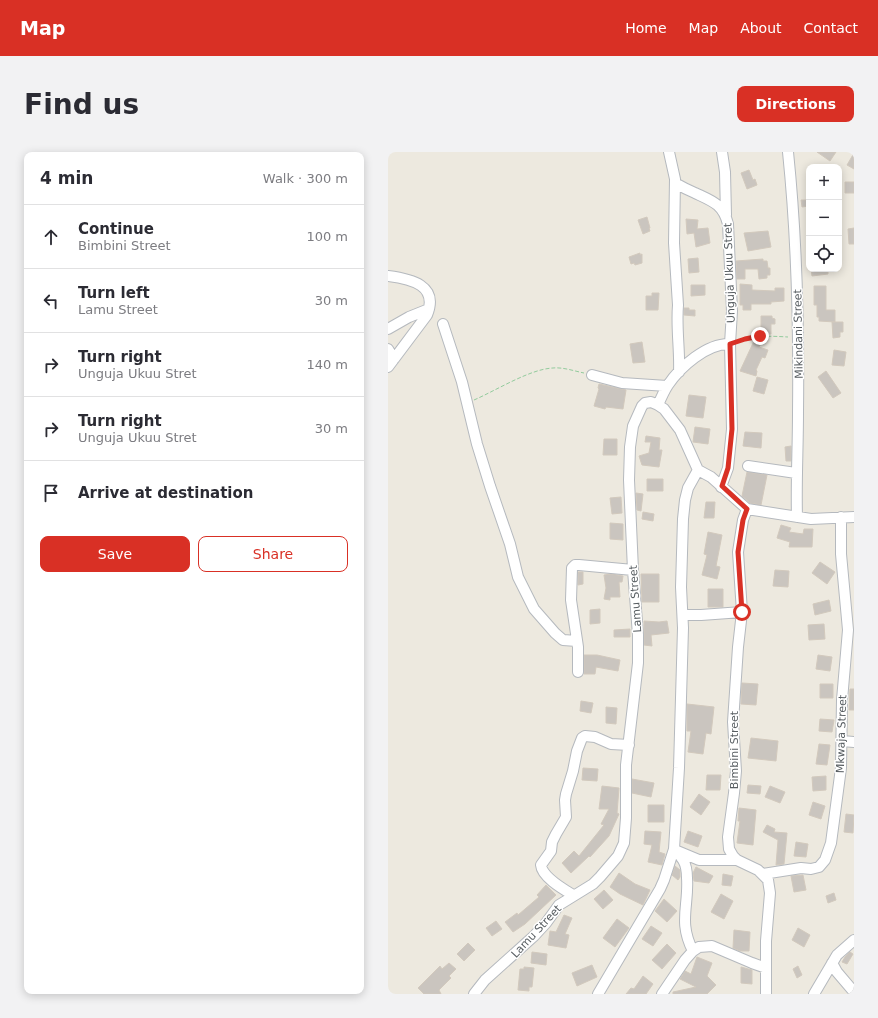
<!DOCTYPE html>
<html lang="en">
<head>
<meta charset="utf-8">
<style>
	:root { --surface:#fff; --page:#f2f2f3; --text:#2b2b33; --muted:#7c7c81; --line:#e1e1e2; --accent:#d93025 }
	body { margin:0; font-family:"DejaVu Sans",sans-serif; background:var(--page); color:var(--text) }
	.controls { position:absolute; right:12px; top:12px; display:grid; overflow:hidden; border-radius:8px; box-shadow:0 2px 10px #0003 }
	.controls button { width:36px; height:36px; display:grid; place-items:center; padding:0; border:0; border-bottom:1px solid var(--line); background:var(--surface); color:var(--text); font:20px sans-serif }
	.stop { position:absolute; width:12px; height:12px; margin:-9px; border:3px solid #d93025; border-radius:50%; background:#fff }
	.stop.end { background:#d93025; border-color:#fff; box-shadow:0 1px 4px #0008 }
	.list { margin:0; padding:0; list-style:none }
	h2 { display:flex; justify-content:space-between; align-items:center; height:52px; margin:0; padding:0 16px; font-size:17px }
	h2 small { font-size:13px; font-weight:400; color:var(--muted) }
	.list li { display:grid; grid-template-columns:26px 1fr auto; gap:12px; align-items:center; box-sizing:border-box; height:64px; padding:0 16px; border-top:1px solid var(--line) }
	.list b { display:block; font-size:15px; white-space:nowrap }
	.list p { margin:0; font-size:13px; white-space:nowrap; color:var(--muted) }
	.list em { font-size:13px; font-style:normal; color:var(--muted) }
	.actions { display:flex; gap:8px; padding:12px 16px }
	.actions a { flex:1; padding:9px 0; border:1px solid var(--accent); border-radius:8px; text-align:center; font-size:14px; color:var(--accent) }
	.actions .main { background:var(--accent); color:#fff }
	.icon { flex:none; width:22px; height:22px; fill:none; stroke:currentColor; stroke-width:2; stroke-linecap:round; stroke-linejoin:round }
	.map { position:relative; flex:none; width:466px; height:842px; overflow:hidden; border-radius:8px }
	header { display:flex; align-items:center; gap:24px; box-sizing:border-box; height:56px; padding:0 20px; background:var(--accent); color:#fff }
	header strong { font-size:19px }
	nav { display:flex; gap:22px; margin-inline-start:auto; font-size:14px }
	.intro { display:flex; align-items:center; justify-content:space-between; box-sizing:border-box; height:96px; padding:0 24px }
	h1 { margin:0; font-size:28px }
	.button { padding:10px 18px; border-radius:8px; background:var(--accent); color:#fff; font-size:14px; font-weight:700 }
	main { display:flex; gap:24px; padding:0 24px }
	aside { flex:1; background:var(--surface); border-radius:8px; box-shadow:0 2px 10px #0003 }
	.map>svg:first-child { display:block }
</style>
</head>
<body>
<header>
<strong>Map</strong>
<nav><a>Home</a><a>Map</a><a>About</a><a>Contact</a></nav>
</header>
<div class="intro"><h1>Find us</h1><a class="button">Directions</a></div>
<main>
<aside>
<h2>4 min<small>Walk · 300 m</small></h2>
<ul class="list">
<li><svg class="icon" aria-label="ahead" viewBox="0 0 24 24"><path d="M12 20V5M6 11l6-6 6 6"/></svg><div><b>Continue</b><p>Bimbini Street</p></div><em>100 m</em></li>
<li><svg class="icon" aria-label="left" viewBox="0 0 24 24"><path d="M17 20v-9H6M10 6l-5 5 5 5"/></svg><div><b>Turn left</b><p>Lamu Street</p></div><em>30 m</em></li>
<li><svg class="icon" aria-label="right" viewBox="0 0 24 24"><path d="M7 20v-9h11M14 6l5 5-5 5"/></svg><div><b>Turn right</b><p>Unguja Ukuu Stret</p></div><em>140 m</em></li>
<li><svg class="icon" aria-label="right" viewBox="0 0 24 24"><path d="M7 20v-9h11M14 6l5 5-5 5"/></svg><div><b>Turn right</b><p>Unguja Ukuu Stret</p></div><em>30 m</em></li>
<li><svg class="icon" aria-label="arrive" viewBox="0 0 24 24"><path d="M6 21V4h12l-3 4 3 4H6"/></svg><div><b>Arrive at destination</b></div></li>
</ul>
<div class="actions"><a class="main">Save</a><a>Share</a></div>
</aside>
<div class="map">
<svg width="466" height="842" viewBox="0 0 466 842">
	<rect width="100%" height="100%" fill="#ede9df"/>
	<path fill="#cac5bf" stroke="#d2c9bd" d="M429 0H448L442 9Z
		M466 1V17L459 13Z
		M361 18 365 28 367 27 369 33 359 37 353 21Z
		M457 30H466V41H457Z
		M413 48H421V54L414 55Z
		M259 65 262 76H261L262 79 255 82 250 68Z
		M298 67 310 68 309 77 320 76 322 91 308 95 306 81 299 82Z
		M466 76V92H461L460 77Z
		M380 79 383 95 360 99 356 81Z
		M252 101V103L254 102V111L247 113 246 111 243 112 241 105Z
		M310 106 311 120 301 121 300 107Z
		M375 107V109H379L380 116H382V123H379V126L371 127 370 117H357V127H349L348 109Z
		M423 117H440V122L424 124Z
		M352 132 364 133V138L387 139V136H396V149L383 150V152H363V158H355V153H352Z
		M303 133H317V143L303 144Z
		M426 134H438V158H447V170L431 169V165H429V153H426Z
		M264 141H271L270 158H258V144H264Z
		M296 156H301V158H307V164L296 163Z
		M373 164H384V166L387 167V172H383V182H373Z
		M444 170H455V180H452V185L445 186Z
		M366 189 373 191 371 195 380 198 377 206 374 205 368 218 369 219 368 224 352 219Z
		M254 190 257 210 245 211 242 192Z
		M446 198 458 200 456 214 444 213Z
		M438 219 453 241 445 246 430 225Z
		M369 225 380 228 376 242 365 239Z
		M211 232 238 238 235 257 218 255 217 257 206 254 211 237 210 236Z
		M301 243 318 245 315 266 298 264Z
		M307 275 322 277 320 292 305 290Z
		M357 280 374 281 373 296 355 294Z
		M258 284 272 286 271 298H274L271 315 254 313 251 304 261 301 263 290H257Z
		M216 287H229V303H215Z
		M403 294V309H398L397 295Z
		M359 320 379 323 373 353 362 351 354 344Z
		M259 327H275V339H259Z
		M248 341 255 342 253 359 249 358Z
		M233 345 234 361 224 362 222 346Z
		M318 350H327L326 366H316Z
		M255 360 266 362 265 369 254 367Z
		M222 371 235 372V388L222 387Z
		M393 373 403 376 401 380 415 382 416 377H425L424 395H401L402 390 389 386Z
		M320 380 334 383 328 414 332 415 329 427 314 423 319 403 316 402Z
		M432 410 447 420 439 432 424 421Z
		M387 418 401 419 400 435 385 434Z
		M190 420H195V432L190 433Z
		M223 422 235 424 234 430H231L232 445H222V448L216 447 218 436 216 423Z
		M253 422H271V450H254Z
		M320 437H335V455H320Z
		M441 448 443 459 427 463 425 452Z
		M212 457V471L202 472V458Z
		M256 469 271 470 279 469 281 481 263 483 264 494 256 493Z
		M436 472 437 487 421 488 420 473Z
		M242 477V485H226V478Z
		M196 503H209L232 508 230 519 208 515 207 522H196Z
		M430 503 444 505 442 519 428 517Z
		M354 531 370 532 368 553 353 552Z
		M432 532H445V546H432Z
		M462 537H466V558H461Z
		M193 549 205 551 203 561 192 559Z
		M299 552 326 555 323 582 318 581 315 602 300 600 303 579H299Z
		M218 555 229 556 228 572 218 571Z
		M432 567 446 568 444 580 431 579Z
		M363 586 390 589 388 609 360 606Z
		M431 592 442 593 439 613 428 612Z
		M195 616 210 617 209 629 194 628Z
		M319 623H333L332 638H318Z
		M438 624V638L425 639 424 625Z
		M244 627 266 631 263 645 244 641Z
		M360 633 373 634 372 642 359 641Z
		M214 634 231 636 229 661 231 662 221 684 202 705 201 704 183 721 174 711 186 699 191 704 216 673 213 672 221 657H211Z
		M382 634 397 640 392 651 377 645Z
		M311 642 322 650 313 663 302 655Z
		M425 650 437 654 433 667 421 663Z
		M260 653H276V670H260Z
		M351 656 368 658 365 693 349 691 352 669H350Z
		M458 662 466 663 465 681 456 680Z
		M379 673 387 677 386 680 399 681 396 712 388 713 390 688 375 680Z
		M257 679 273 680 271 700 277 702 274 713 260 710 264 693 256 692Z
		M300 679 314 684 310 695 296 690Z
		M408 690 420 692 418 705 406 704Z
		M287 714 292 718V725L290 728 284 723Z
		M308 715 325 724 321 731 306 729 305 721Z
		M231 721 247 732 262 738 255 753 232 742 222 735Z
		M335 722 345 724 343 734 334 733Z
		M415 723 418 738 406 740 403 724Z
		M158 733 168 743 137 772 125 780 117 770 129 761 130 763 151 745 149 743Z
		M216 738 225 748 215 757 206 747Z
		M446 741 448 748 440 751 438 744Z
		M333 742 345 749 336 767 323 760Z
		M276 747 289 759 279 770 267 759Z
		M176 763 184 766 177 782 181 783 178 796 160 793 162 779 168 780Z
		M229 767 241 776 227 795 215 786Z
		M108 769 114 777 104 784 98 776Z
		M263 774 274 781 265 794 254 787Z
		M410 776 422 783 416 795 404 788Z
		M346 778 362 780 361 799H352L345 796Z
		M80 791 87 798 76 809 69 802Z
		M279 792 288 801 274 817 264 808Z
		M144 800 159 802 158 813 143 811Z
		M462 800 465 802 459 812 454 810 457 805Z
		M309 805 324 811 319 824 328 833 319 842H285V840L308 835 292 827 297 819 303 822Z
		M61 811 68 817 61 824 63 826 51 838 53 842H36L30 836 52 814 54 817Z
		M204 813 209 825 189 834 184 821Z
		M410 814 414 823 409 826 405 817Z
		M136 815 146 816 144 835H141V839L130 838 132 817H136Z
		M353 815 364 818V832L353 831Z
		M255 824 265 832 258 842H238L243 836 246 837Z"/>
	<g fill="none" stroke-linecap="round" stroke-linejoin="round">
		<defs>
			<path id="minor" d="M281 0 287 27 286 91 290 153C288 176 292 198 291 220
				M334 0 337 20 338 63
				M400 0C409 87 411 174 410 261 410 296 408 330 409 365
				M287 31C294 35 300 38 307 41 324 49 335 52 340 72L344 159 342 192 344 277 340 316 333 335
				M0 124C23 127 51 133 39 163L0 215
				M55 172 74 230 89 292 102 334 122 392 130 425 146 457 167 481 175 488 189 489
				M0 177 21 165 41 157
				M0 197 6 207
				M204 223 234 231 279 234
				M270 253C273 246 276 239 280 233 292 215 319 191 342 192
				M360 314 408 321
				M359 357 355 368 350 400 354 460 350 495 345 570 348 619 346 641 340 685 341 697 345 704 349 708 370 718 380 728 382 741 378 789V842
				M295 463H313L354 460
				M190 520V495L183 448 184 416 187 413H191L245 418
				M454 589 466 590
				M287 698 311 708H349
				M291 700C291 704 293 705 295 708 298 713 299 720 299 726 301 754 290 770 305 799
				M375 722 413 716 423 717 431 715 437 708 443 691 453 616 454 548 460 478 453 402V365
				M185 743C175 737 154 725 153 713L163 699 164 690 168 682 178 665 177 648 178 642 185 619 189 599 194 586 197 584 207 585 223 592 241 593
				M444 811 449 820 466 840
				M86 842 97 828 146 784 158 771 171 753 205 732 212 725 230 704 236 691 238 666V613L250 511V483L245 418 241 328 242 295 245 274 254 254 257 251 263 250 270 253 276 257 292 278 310 318 323 325 359 357 423 367 466 365
				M210 842 272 737 276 728 286 697 291 616 295 476 293 435 295 367 297 348 300 336 310 318
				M274 842 297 808 305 799 311 795 324 794 364 811 378 816
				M426 842 449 803 466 788"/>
		</defs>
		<use href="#minor" stroke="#b5b9be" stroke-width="12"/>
		<path stroke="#93cb9d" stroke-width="1" stroke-dasharray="4 2" stroke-linecap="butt" d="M350 190C367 183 383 184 400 185
			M86 248C109 238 142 217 165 216 175 215 186 219 196 221"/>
		<use href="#minor" stroke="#fff" stroke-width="10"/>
	</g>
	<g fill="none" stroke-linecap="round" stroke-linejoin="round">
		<path stroke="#d93025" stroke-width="5" d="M354 460 350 400 355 368 359 357 334 334 340 316 344 277 342 192 357 187 372 184"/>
	</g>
	<g text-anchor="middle" stroke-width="3" stroke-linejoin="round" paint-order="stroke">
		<g font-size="11" fill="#585e62" stroke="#fff">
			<text transform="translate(341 121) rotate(-92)" y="4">Unguja Ukuu Stret</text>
			<text transform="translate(410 182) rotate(-91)" y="4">Mikindani Street</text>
			<text transform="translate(247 447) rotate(-94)" y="4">Lamu Street</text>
			<text transform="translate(453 582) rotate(-88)" y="4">Mkwaja Street</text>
			<text transform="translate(346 598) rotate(-90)" y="4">Bimbini Street</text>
			<text transform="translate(148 779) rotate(-47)" y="4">Lamu Street</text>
		</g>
	</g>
</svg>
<div class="controls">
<button>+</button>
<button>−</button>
<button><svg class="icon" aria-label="locate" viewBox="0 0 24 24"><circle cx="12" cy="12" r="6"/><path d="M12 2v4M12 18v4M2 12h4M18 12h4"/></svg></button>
</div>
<div class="stop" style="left:354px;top:460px"></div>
<div class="stop end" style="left:372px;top:184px"></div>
</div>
</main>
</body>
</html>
